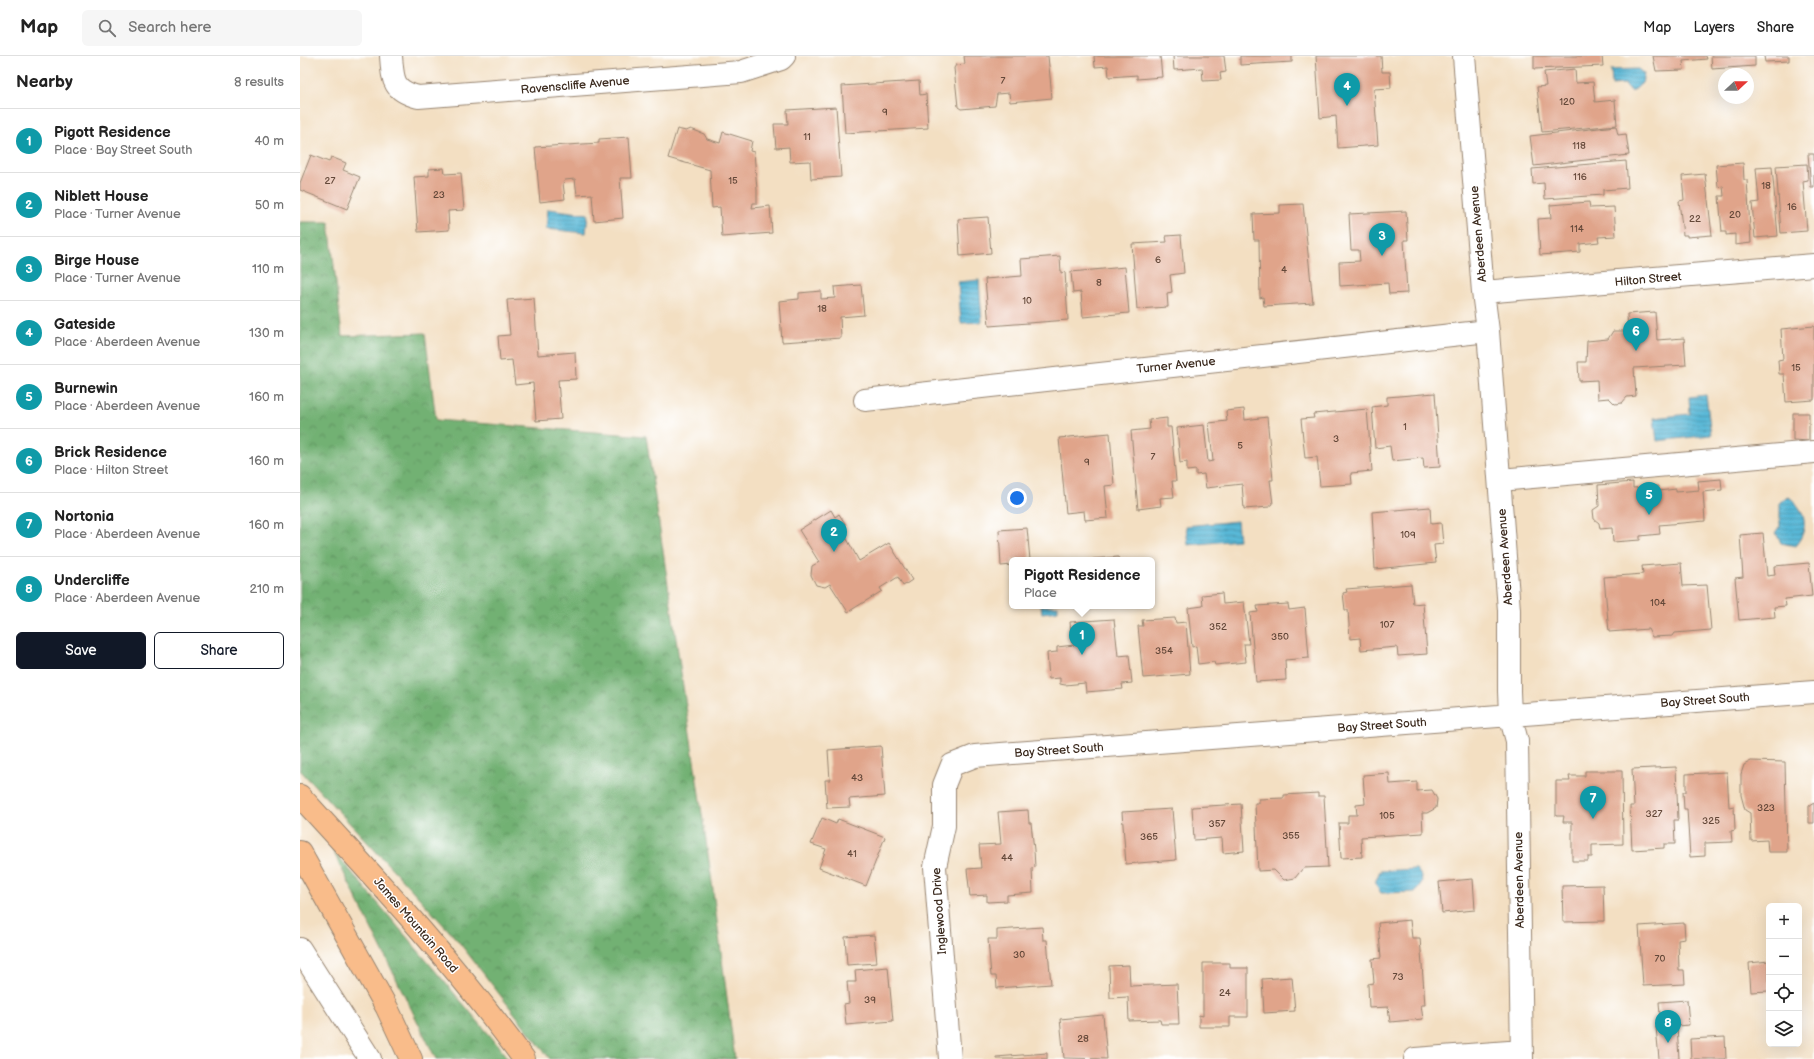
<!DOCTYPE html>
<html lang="en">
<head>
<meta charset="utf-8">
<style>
	:root { --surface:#fff; --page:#f6f6f6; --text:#222; --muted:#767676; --line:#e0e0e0; --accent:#111827 }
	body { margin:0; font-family:"Balsamiq Sans",sans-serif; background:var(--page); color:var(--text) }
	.controls { position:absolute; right:12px; bottom:12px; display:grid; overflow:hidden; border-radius:6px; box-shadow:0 4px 16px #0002 }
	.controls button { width:36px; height:36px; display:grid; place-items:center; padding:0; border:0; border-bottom:1px solid var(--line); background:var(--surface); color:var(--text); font:20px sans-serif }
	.compass { position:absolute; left:1418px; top:12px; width:36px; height:36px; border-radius:50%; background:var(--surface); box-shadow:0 4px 16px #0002; rotate:68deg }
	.you { position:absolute; left:717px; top:442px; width:14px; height:14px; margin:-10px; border:3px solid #fff; border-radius:50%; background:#1a73e8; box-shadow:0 0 0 6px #1a73e833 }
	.badge { display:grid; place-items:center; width:26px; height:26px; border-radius:50%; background:var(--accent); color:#fff; font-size:13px; font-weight:700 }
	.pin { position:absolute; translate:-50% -33px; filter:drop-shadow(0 1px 2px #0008) }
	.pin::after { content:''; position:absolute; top:21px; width:14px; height:12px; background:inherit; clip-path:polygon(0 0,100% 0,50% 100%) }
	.popup { position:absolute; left:709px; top:501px; width:146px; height:52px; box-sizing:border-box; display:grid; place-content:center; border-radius:6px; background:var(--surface); filter:drop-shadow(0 1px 3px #0005); font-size:13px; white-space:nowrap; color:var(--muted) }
	.popup b { font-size:15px; color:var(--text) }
	.popup::after { content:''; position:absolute; left:50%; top:100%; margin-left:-8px; border:8px solid transparent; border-top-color:var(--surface) }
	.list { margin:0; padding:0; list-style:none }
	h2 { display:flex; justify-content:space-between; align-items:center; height:52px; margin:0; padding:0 16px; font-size:17px }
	h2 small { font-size:13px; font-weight:400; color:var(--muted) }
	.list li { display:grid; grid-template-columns:26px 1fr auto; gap:12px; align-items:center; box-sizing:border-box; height:64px; padding:0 16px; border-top:1px solid var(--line) }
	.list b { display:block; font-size:15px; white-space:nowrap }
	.list p { margin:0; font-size:13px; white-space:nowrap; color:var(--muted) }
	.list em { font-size:13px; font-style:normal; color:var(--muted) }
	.actions { display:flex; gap:8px; padding:12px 16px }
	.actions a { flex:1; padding:9px 0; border:1px solid var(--accent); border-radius:6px; text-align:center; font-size:14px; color:var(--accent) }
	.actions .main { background:var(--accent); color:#fff }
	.icon { flex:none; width:22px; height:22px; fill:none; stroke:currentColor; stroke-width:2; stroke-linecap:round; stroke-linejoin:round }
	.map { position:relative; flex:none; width:1514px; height:1003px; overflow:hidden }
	header { display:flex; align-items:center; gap:24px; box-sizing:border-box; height:56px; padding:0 20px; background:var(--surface); border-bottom:1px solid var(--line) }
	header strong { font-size:19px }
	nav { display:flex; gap:22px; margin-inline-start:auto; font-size:14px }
	.search { width:280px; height:36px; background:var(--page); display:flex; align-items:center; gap:10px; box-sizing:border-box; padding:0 14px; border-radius:6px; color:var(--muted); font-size:15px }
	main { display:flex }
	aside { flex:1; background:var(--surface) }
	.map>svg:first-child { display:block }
</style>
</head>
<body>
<header>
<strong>Map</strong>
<div class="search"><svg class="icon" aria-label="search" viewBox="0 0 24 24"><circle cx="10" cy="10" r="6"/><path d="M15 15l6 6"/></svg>Search here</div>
<nav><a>Map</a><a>Layers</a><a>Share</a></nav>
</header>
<main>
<aside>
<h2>Nearby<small>8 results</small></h2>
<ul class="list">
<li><span class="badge" style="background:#0f9aa8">1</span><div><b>Pigott Residence</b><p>Place · Bay Street South</p></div><em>40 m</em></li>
<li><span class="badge" style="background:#0f9aa8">2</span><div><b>Niblett House</b><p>Place · Turner Avenue</p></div><em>50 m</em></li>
<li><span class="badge" style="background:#0f9aa8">3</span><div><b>Birge House</b><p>Place · Turner Avenue</p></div><em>110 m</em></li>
<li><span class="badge" style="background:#0f9aa8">4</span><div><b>Gateside</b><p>Place · Aberdeen Avenue</p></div><em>130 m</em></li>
<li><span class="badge" style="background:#0f9aa8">5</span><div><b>Burnewin</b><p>Place · Aberdeen Avenue</p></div><em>160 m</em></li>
<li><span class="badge" style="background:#0f9aa8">6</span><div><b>Brick Residence</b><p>Place · Hilton Street</p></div><em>160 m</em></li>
<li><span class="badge" style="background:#0f9aa8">7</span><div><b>Nortonia</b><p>Place · Aberdeen Avenue</p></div><em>160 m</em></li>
<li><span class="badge" style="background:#0f9aa8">8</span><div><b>Undercliffe</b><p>Place · Aberdeen Avenue</p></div><em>210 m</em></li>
</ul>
<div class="actions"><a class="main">Save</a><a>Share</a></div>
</aside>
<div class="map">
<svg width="1514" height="1003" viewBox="0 0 1514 1003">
	<defs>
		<pattern id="forest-crowns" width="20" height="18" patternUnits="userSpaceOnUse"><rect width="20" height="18" fill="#72b173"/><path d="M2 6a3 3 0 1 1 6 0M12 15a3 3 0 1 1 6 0" fill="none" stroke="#5f905e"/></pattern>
		<pattern id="water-rules" width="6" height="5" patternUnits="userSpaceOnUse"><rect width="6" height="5" fill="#59b8d7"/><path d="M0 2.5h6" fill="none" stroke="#4b96ae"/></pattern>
	</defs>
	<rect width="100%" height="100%" fill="#fff"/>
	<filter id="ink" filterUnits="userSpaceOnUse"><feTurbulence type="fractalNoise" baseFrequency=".025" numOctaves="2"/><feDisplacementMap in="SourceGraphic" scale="8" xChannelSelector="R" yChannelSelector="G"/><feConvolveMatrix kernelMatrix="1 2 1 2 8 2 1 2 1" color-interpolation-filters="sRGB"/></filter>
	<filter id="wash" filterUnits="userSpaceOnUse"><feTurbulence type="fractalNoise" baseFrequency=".012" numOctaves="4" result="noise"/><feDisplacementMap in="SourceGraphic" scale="16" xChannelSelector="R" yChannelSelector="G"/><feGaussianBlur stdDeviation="0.9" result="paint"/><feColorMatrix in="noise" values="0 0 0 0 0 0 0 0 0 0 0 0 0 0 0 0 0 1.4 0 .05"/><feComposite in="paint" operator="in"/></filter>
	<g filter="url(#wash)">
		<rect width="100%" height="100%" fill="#f3dfc2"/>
		<path fill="url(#forest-crowns)" stroke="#566e48" d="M0 166H29L42 280 125 277 136 364 346 380 411 819 435 1003H250L158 885 111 833 0 714Z
			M32 793 193 983 208 1003H136Z"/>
		<path fill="url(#water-rules)" stroke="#4a717a" d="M1338 13 1344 18 1342 27 1332 36 1325 28 1312 29 1311 14Z
			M248 153 288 158 286 177 246 173Z
			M679 224 682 266 661 267 658 226Z
			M1406 339 1411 379 1357 385 1354 362 1390 358 1389 341Z
			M1489 441C1506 454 1510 473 1495 490L1481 487 1476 477 1480 471V446Z
			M937 465 939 484 888 489 886 470Z
			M741 550H758V555L742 557Z
			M1116 813 1120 818 1122 826 1115 836 1081 837C1073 825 1075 827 1080 815Z"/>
		<g id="blocks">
			<path fill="#e0a48a" d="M664 0H748L752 42 710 46 709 37 697 38 695 50 661 53 658 51 654 12 656 9 665 8Z
				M794 0H860L862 21 837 23V19L809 21 808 10 795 11Z
				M873 0H924L926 16 920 17 921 24 903 25 902 12 874 14Z
				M940 0H992V6L940 9Z
				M1016 0H1081L1082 16H1090L1091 32 1074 33 1078 89 1038 92 1036 60 1020 62Z
				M1234 0H1302L1303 10 1234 13Z
				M1353 0H1406L1407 3 1383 5 1384 14 1356 15Z
				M1411 0H1455V10L1412 13Z
				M1464 0H1489V5L1465 6Z
				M1275 13 1276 27 1293 26 1295 46 1315 44 1317 69 1242 76 1237 31 1246 30 1244 16Z
				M619 25 620 39 626 38 628 72 545 77 542 30Z
				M536 51 541 121 511 123 510 105 490 106 489 91 476 92 474 68H488L487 54Z
				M1316 70 1318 79 1326 78 1329 99 1234 110 1230 80Z
				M377 73 386 75 391 73 404 78 407 83 420 87 423 76 452 85 450 95 454 96 457 134V147H453L452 152 470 150 472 177 422 181 420 151 412 152 410 114 368 102Z
				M329 81 332 122H320L323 162 294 165 292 138 277 139 275 123 265 124 263 127 265 143 240 146 235 91 299 87V83Z
				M1508 98H1514V131H1511Z
				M11 99 29 106 31 101 46 107 43 114 60 121 47 153 0 134V127Z
				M1326 105 1328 132 1303 134V139L1245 143 1244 127 1233 128 1232 113Z
				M1443 107 1444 124H1447L1451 187 1435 189V178L1426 179V176H1422L1419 140H1424L1423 130 1418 131 1416 109Z
				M1507 108 1508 124 1503 125 1507 175 1481 177 1476 110Z
				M1472 111 1478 180 1455 182 1452 147 1459 146 1456 112Z
				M144 112 145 118 161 117 164 154 148 155 149 174 118 176 114 121 129 120V113Z
				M1405 118 1412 179 1387 181V179H1383L1379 145 1384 144 1382 120Z
				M1289 146 1290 152 1314 151 1316 180 1298 181 1299 186 1280 188V196L1240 199 1238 163 1251 162 1250 149Z
				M1003 148 1013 247 964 250 963 241 960 242 959 184H954L953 158 980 157V149Z
				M1106 155 1108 184H1104L1107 237 1089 238 1088 227 1040 230 1039 206 1060 205 1059 194H1051L1049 158Z
				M688 161 691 197 660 200 658 163Z
				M881 179 884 217 870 219 872 236 867 237 868 251 837 253 832 188 867 186 866 180Z
				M760 200 761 217 765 216 768 264 689 270 685 223 722 220 721 203Z
				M825 211 829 257 783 261 781 236 773 237 771 216Z
				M561 229 564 259 540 261 541 282 482 286 479 245 499 243V237L521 235V243L535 242 534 231Z
				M234 242 238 299 275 296 276 323 258 324 261 363 236 365 233 327 215 329 212 304 200 305 198 280 210 279 207 244Z
				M1355 256 1357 284 1384 282 1386 309 1334 312 1336 340 1327 341 1322 347 1315 348 1309 342 1298 343 1297 324 1279 325 1278 306H1286L1287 285 1308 283 1313 275H1325L1328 277 1327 258Z
				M1514 270V344L1486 346 1484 318H1479L1478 304 1483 303 1481 273Z
				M1135 337 1140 411 1124 412 1123 402 1092 405 1090 390 1075 392 1072 351 1087 349V341Z
				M944 353 945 364 967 361 973 424H970L973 448 969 451 944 453 942 428 906 432 904 418 896 419V414L887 415V406L880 407 877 372 904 369 908 406 913 405 909 367 927 365 926 355Z
				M1067 353 1072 415 1051 417 1052 428 1020 430 1017 401 1005 402 1001 363 1014 362 1013 358Z
				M1493 357H1509V385L1493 384Z
				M867 362V371H871L876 425H872L874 441 860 442 861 450 838 453 831 375 850 373 849 364Z
				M810 377 814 429 805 430 808 462 785 464 784 455 766 457 759 382Z
				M1421 423 1422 434 1403 436 1405 465 1359 469 1360 478 1340 480V484L1313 486 1312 472 1300 473 1299 467 1294 463 1293 454 1299 450 1298 429 1333 426V432L1359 430V435L1376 433V436L1399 434 1398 425Z
				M1130 451 1131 468 1141 467 1143 488 1134 489 1136 507 1075 513 1072 456Z
				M531 454 535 461 539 458 546 469 541 472 559 505 589 487 612 524 603 530 598 521 580 532 582 535 548 556 530 528 525 531 516 529 511 519 512 510 519 506 499 474Z
				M727 472 730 504H712V509L701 510 699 474Z
				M1463 477 1467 520 1475 519 1474 510 1509 507 1512 540 1485 543 1486 550 1474 551 1475 561 1439 564 1435 522 1443 521 1440 479Z
				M818 501 819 504H793V503Z
				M1381 507 1383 530 1407 529 1411 574 1375 577 1373 580 1352 581 1348 573 1309 576 1304 521 1343 518 1342 510Z
				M1111 528 1113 548 1123 547 1127 598 1098 600 1097 591 1061 594 1060 582 1050 583 1048 554H1045L1043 537 1047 536 1046 533Z
				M922 537 923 548 944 546 949 588H944L946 606 915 609 914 606 898 608 896 590 892 591 888 552 903 550 902 539Z
				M988 548 989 554 1005 552 1009 602 985 604 986 624 956 626 950 557 958 556 957 550Z
				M875 562 876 567 886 566 890 618 843 622 838 570H843L842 564Z
				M814 563 818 600 829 599 832 627 822 628 823 633 786 636 785 627 765 629 760 628V622L749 623 747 597 757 596V591L783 588V586L772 587 770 566Z
				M581 690 585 740 549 743 550 751 527 752 525 724H530L528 694Z
				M1451 705 1485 706 1487 796H1468L1467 784 1451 785 1450 757 1445 754 1441 739V718L1444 709Z
				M1376 711 1378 764H1374L1375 788H1364V792L1332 794 1330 750H1334L1332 713Z
				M1285 715H1322L1323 788 1292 789V801H1288V805H1272V766H1263L1264 760H1256V725H1270L1269 720H1285Z
				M1427 716 1429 751 1434 750 1435 774 1431 775 1432 786 1405 787V800L1390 801 1387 753H1384L1383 736H1386V718Z
				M1089 717 1090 728 1117 726V735L1132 734 1137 743 1136 752 1127 757H1122L1123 777 1061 781 1062 801 1041 802 1039 767H1048V759H1057L1056 749 1065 748 1063 719Z
				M1018 737V740H1024L1028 811 1003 812 995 822 984 824 974 814 958 815 955 747H959V743L984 742V739Z
				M1514 747V767H1509V750Z
				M941 748 944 795 923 797 922 782 894 784 892 751Z
				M872 753 876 804 826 808 822 756Z
				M728 754 729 767H731L734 794 735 811 732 812 733 837 707 839V845L687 846V839L670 840 667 813 681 812 679 789 701 788 698 756Z
				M522 762 536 768 538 763 585 781 566 830 519 812 526 793 511 788Z
				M1173 823 1175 854 1142 857 1139 826Z
				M1303 829 1304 865 1263 866 1262 830Z
				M1110 864 1112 882H1120L1125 949H1121L1123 963 1090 966 1088 951 1069 952 1068 928 1074 927 1072 903 1081 902 1078 867Z
				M1384 867 1385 883 1378 884 1379 914H1384L1385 928 1343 930 1339 870Z
				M742 871 743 884H747L751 928 697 932 696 920H691L688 883H697V874Z
				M574 879 577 907 547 909 545 881Z
				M1469 905V935L1451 936 1449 907Z
				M903 907H930V912H948V961H930V971H899V959L903 960Z
				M829 909 830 930 877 928 879 968H861L860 964 829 965 828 941 810 942 809 910Z
				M588 911 593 965 546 969 544 948 549 947 547 926H556L555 914Z
				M992 921 995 955 964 957 962 923Z
				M1387 944 1389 969 1377 970 1379 1003H1359L1356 971H1361L1359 946Z
				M803 959 807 1003 764 1002 760 963Z
				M1425 981 1426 1003H1391L1390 983Z
				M747 997V1003H696V1001Z"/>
		</g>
	</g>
	<g filter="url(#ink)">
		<use href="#blocks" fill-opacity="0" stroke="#978470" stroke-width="1"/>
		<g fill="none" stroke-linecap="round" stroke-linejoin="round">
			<defs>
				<path id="minor" d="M91 0C93 24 92 34 118 41L441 16 481 3 484 0
					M1164 0 1183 236 1188 275 1209 554V635L1210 659 1217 685 1222 1003
					M1183 236 1514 209
					M565 344 1188 275
					M1200 424 1514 396
					M0 893 70 1003
					M650 1003 635 811 644 770V729L652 709 675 700 1514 636
					M1115 1003 1222 995"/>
				<path id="major" d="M0 740C78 825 156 909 224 1003
					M0 796 87 952 111 1003"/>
			</defs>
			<use href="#minor" stroke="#978470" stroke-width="24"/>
			<use href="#major" stroke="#978470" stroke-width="24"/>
			<use href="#minor" stroke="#fff" stroke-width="22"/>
			<use href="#major" stroke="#f9bc8a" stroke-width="22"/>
		</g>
	</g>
	<g text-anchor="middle" stroke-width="3" stroke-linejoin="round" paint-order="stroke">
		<g font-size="10" fill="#644839">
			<text x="703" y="28">7</text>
			<text x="1267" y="49">120</text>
			<text x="585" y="59">9</text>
			<text x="507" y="84">11</text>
			<text x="1279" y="93">118</text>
			<text x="1280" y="124">116</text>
			<text x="30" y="128">27</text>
			<text x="433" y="128">15</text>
			<text x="1466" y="133">18</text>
			<text x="139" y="142">23</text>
			<text x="1492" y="154">16</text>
			<text x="1435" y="162">20</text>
			<text x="1395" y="166">22</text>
			<text x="1277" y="176">114</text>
			<text x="858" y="207">6</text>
			<text x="984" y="217">4</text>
			<text x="799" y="230">8</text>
			<text x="727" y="248">10</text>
			<text x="522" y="256">18</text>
			<text x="1496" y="315">15</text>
			<text x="1105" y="374">1</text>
			<text x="1036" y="386">3</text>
			<text x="940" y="393">5</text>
			<text x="853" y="404">7</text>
			<text x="787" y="409">9</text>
			<text x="1108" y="482">109</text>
			<text x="1358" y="550">104</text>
			<text x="1087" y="572">107</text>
			<text x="918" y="574">352</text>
			<text x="980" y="584">350</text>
			<text x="864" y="598">354</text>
			<text x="557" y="725">43</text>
			<text x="1466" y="755">323</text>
			<text x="1354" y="761">327</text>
			<text x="1087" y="763">105</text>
			<text x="1411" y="768">325</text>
			<text x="917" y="771">357</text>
			<text x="991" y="783">355</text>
			<text x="849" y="784">365</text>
			<text x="552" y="801">41</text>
			<text x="707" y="805">44</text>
			<text x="719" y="902">30</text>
			<text x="1360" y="906">70</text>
			<text x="1098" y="924">73</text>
			<text x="925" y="940">24</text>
			<text x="570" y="947">39</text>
			<text x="783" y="986">28</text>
		</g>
		<g font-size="12" fill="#3b2a1e" stroke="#fff">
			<text transform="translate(275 29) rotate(-5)" y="4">Ravenscliffe Avenue</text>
			<text transform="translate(1178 178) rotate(-95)" y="4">Aberdeen Avenue</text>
			<text transform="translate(1348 223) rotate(-5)" y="4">Hilton Street</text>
			<text transform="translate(876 309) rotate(-6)" y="4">Turner Avenue</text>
			<text transform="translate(1205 501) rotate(-94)" y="4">Aberdeen Avenue</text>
			<text transform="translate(1405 644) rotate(-4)" y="4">Bay Street South</text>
			<text transform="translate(1082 669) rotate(-4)" y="4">Bay Street South</text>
			<text transform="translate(759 694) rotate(-4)" y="4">Bay Street South</text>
			<text transform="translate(1219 824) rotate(-91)" y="4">Aberdeen Avenue</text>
			<text transform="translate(639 855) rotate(-94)" y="4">Inglewood Drive</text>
			<text transform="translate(116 869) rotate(49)" y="4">James Mountain Road</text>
		</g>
	</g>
</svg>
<div class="controls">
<button>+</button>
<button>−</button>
<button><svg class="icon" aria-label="locate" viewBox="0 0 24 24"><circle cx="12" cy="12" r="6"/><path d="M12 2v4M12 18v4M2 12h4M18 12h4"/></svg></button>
<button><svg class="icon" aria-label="layers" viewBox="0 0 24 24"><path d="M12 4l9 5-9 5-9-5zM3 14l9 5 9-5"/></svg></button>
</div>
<svg class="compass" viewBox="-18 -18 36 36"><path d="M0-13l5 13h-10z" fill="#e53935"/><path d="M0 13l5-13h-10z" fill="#767676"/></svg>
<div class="you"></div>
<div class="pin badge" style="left:782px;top:599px;background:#0f9aa8">1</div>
<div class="popup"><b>Pigott Residence</b>Place</div>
<div class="pin badge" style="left:534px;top:496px;background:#0f9aa8">2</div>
<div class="pin badge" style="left:1082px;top:200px;background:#0f9aa8">3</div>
<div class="pin badge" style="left:1047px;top:50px;background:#0f9aa8">4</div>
<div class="pin badge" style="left:1349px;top:459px;background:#0f9aa8">5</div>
<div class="pin badge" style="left:1336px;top:295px;background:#0f9aa8">6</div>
<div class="pin badge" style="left:1293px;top:763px;background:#0f9aa8">7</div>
<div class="pin badge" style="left:1368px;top:987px;background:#0f9aa8">8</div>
</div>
</main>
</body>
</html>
